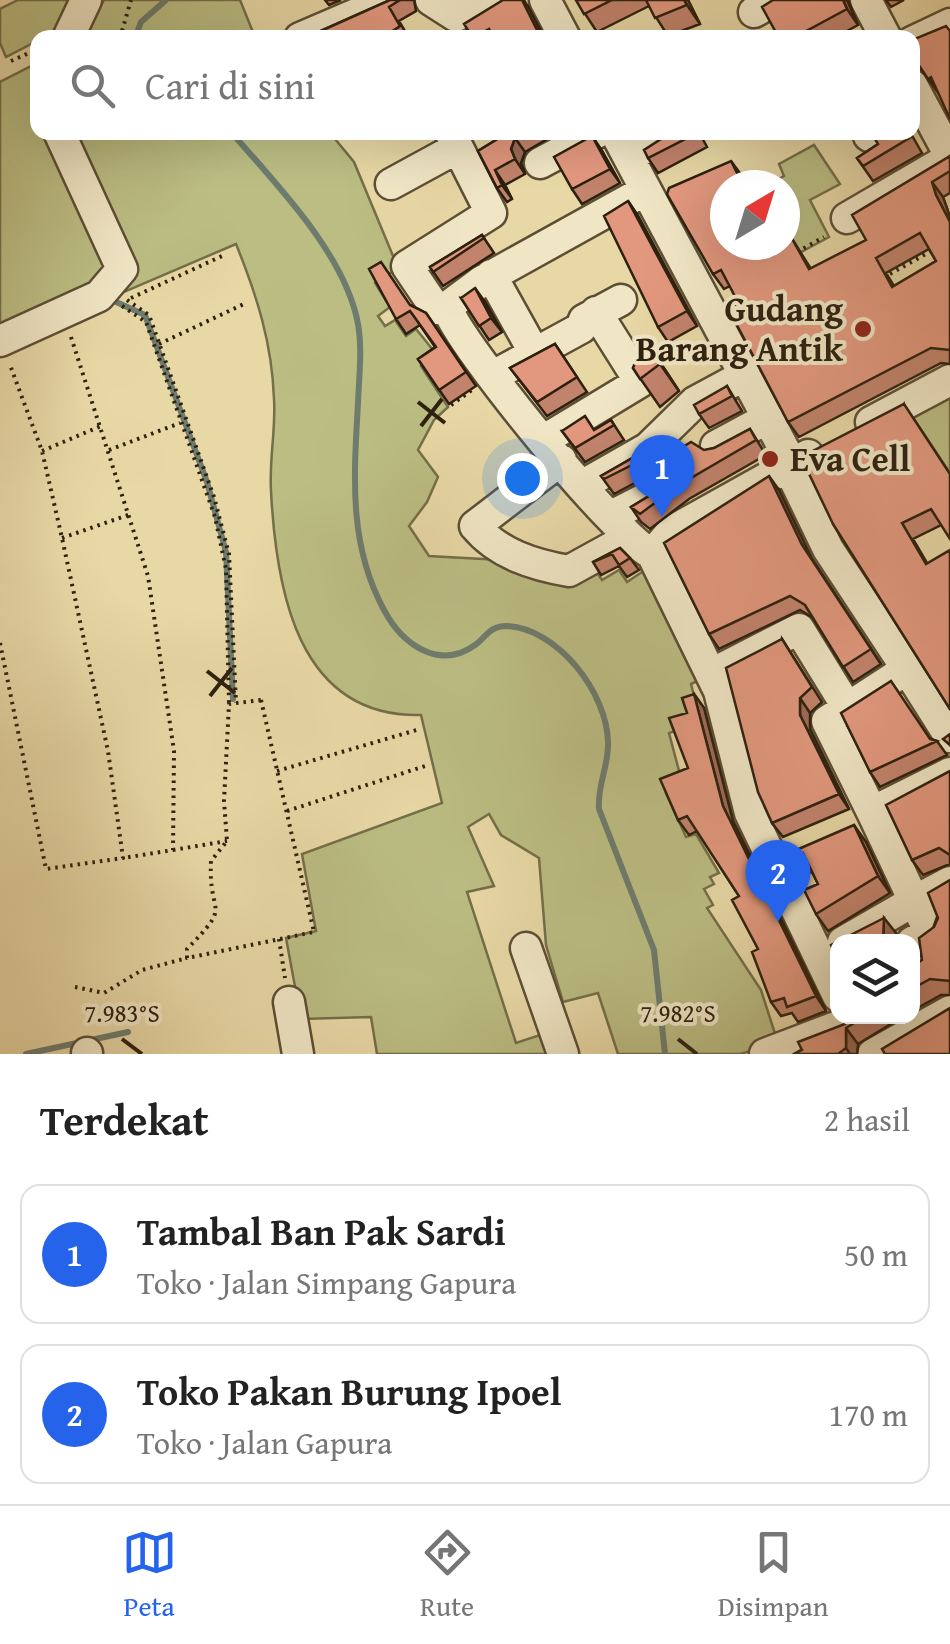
<!DOCTYPE html>
<html lang="id">
<head>
<meta charset="utf-8">
<style>
	:root { --surface:#fff; --page:#f6f6f6; --text:#222; --muted:#767676; --line:#e0e0e0; --accent:#2563eb }
	body { margin:0; font-family:"Gentium Book Plus",serif; background:var(--page); color:var(--text) }
	.controls { position:absolute; right:30px; bottom:30px; display:grid; overflow:hidden; border-radius:20px; box-shadow:0 10px 40px #0002 }
	.controls button { width:90px; height:90px; display:grid; place-items:center; padding:0; border:0; border-bottom:2px solid var(--line); background:var(--surface); color:var(--text); font:50px sans-serif }
	.compass { position:absolute; left:710px; top:170px; width:90px; height:90px; border-radius:50%; background:var(--surface); box-shadow:0 10px 40px #0002; rotate:38deg }
	.you { position:absolute; left:522px; top:478px; width:35px; height:35px; margin:-25px; border:8px solid #fff; border-radius:50%; background:#1a73e8; box-shadow:0 0 0 15px #1a73e833 }
	.badge { display:grid; place-items:center; width:65px; height:65px; border-radius:50%; background:var(--accent); color:#fff; font-size:32px; font-weight:700 }
	.pin { position:absolute; translate:-50% -82px; filter:drop-shadow(0 2px 5px #0008) }
	.pin::after { content:''; position:absolute; top:52px; width:35px; height:30px; background:inherit; clip-path:polygon(0 0,100% 0,50% 100%) }
	.list { margin:0; padding:0; list-style:none }
	h2 { display:flex; justify-content:space-between; align-items:center; height:130px; margin:0; padding:0 40px; font-size:42px }
	h2 small { font-size:32px; font-weight:400; color:var(--muted) }
	.list li { display:grid; grid-template-columns:65px 1fr auto; gap:30px; align-items:center; box-sizing:border-box; height:140px; margin:0 20px 20px; padding:0 20px; border:2px solid var(--line); border-radius:20px }
	.list b { display:block; font-size:38px; white-space:nowrap }
	.list p { margin:0; font-size:32px; white-space:nowrap; color:var(--muted) }
	.list em { font-size:32px; font-style:normal; color:var(--muted) }
	.icon { flex:none; width:55px; height:55px; fill:none; stroke:currentColor; stroke-width:2; stroke-linecap:round; stroke-linejoin:round }
	.map { position:relative; flex:none; width:950px; height:1054px; overflow:hidden }
	.search { position:absolute; background:var(--surface); box-shadow:0 10px 40px #0002; left:30px; right:30px; top:30px; height:110px; display:flex; align-items:center; gap:25px; box-sizing:border-box; padding:0 35px; border-radius:20px; color:var(--muted); font-size:38px }
	.sheet { height:450px; background:var(--surface) }
	nav { display:flex; justify-content:space-around; align-items:center; box-sizing:border-box; height:140px; border-top:2px solid var(--line); background:var(--surface); font-size:28px; color:var(--muted) }
	nav a { display:grid; justify-items:center; gap:5px }
	nav .on { color:var(--accent) }
	.map>svg:first-child { display:block }
</style>
</head>
<body>
<div class="map">
<svg width="950" height="1054" viewBox="0 0 950 1054">
	<rect width="100%" height="100%" fill="#e8d8a6"/>
	<filter id="stains"><feTurbulence type="fractalNoise" baseFrequency=".002" numOctaves="4"/><feColorMatrix values="0 0 0 0 .2 0 0 0 0 .09 0 0 0 0 .02 0 0 0 .5 -.17"/></filter>
	<radialGradient id="worn" r=".72"><stop offset=".6" stop-color="#630" stop-opacity="0"/><stop offset="1" stop-color="#630" stop-opacity=".3"/></radialGradient>
	<path fill="#bbbd83" stroke="#746e49" stroke-width="2.5" d="M18 0H73L60 29 6 57 0 43V9Z
		M104 0H240L255 37 81 38Z
		M37 63 38 132 330 133 354 162 398 268 375 283 390 307 378 316 385 326 395 320 406 336 416 329 437 355 421 366 448 407 434 420 418 450 438 477 427 502 409 526 429 556 592 565 602 580 619 570 627 582 648 568 704 678 691 684 697 707 694 725 669 733 683 786 666 793 686 837 696 834 719 873 710 877 714 884 704 889 713 905 707 908 761 990 778 1043 740 1054H618L598 993 563 1002 546 945 539 858 501 835 489 814 468 827 494 886 467 892 516 1043 543 1034 550 1054H377L371 1017 301 1019 286 938 316 931 302 854 442 803 421 715C297 718 276 589 271 491 269 460 276 429 274 399 272 343 257 296 236 244L0 345V82Z
		M814 145 840 184 810 200 829 237 777 265 785 245V185H767L784 176 779 164Z
		M950 391V473L910 413Z"/>
	<g fill="none" stroke-linecap="round" stroke-linejoin="round">
		<path stroke="#6e7c6e" stroke-width="6" d="M135 38 141 22 166 0
			M231 132C276 184 342 251 357 319 363 346 359 376 358 403 354 475 348 544 384 610 402 644 439 671 475 645 486 637 490 626 506 626 558 628 607 693 608 742 609 766 597 785 599 809L654 950 665 1054
			M107 302 114 301 145 315 207 482 226 552 233 699
			M26 1054 128 1032"/>
		<defs>
			<path id="minor" d="M431 0 456 16 486 0
				M545 0 565 38
				M866 0 886 38
				M754 12 775 0
				M68 38 86 0
				M300 38 389 0
				M912 42 950 24
				M912 85 950 156
				M615 132 792 464
				M869 136 874 132
				M629 157 674 132
				M540 163 598 132
				M391 184 457 148
				M646 190 482 281 447 307C458 344 618 539 652 554
				M847 218 950 158
				M491 275 535 354
				M447 307 436 309 407 266 491 213 450 132
				M0 341 99 296 122 269 59 132
				M493 376 581 328 584 320 621 300
				M871 422 950 380
				M544 440 640 382 596 312
				M716 446 768 418
				M561 460 475 526C498 554 534 565 569 571L629 538
				M788 466 828 549 907 669
				M583 485 648 448 695 402 745 375
				M611 516 656 493
				M652 554 719 691 750 813 838 996
				M652 554 672 531 808 455
				M713 673 799 629 847 707
				M950 737 907 669 827 721 872 812 950 773
				M872 812 914 901 950 882
				M843 942 914 901 930 932 912 942
				M526 948 563 1054
				M289 1002 298 1054
				M87 1053V1054
				M765 1054 849 1022
				M873 1054 950 1011"/>
		</defs>
		<use href="#minor" stroke="#5c4e35" stroke-width="35"/>
		<path stroke="#2e200f" stroke-width="4" stroke-dasharray="2.5 5" stroke-linecap="butt" d="M120 38 131 0
			M11 61 38 49
			M797 252 824 237
			M890 274 933 250
			M131 298 222 256
			M127 300 149 315 214 497 229 554 236 703
			M122 306 146 322 215 517 226 569 229 704
			M71 337 148 576 174 751 173 850 123 858
			M159 344 246 303
			M451 405 472 390
			M109 450 180 423
			M42 451 101 426
			M62 538 131 514
			M0 643 46 869 123 858 108 751 62 538 42 451 10 365
			M261 700 314 932 187 958V949C234 901 208 919 211 861L227 841 224 801 229 704Z
			M277 771 420 729
			M287 811 425 766
			M173 850 227 841
			M279 939 285 978
			M75 987 104 993 142 970 187 958"/>
		<use href="#minor" stroke="#f0e6c5" stroke-width="30"/>
	</g>
	<path fill="#c2836c" stroke="#2e200f" stroke-width="2.5" fill-rule="evenodd" d="M325 0H341L329 5Z
		M390 0H414L416 11 399 21 409 38H305Z
		M503 0H524L545 38H473Z
		M576 0H688L700 24 668 36 649 6 597 32Z
		M848 0 858 25 834 38H779Z
		M886 0H904L891 7Z
		M912 40 939 94 921 69 912 67Z
		M509 132H559L525 152 521 163 525 174 505 185 512 199 507 202 497 188 478 151Z
		M672 132H699L707 147 658 173 648 158Z
		M910 132 922 153 873 181 857 158 878 144Z
		M592 136 602 151 620 183 582 204 572 189Z
		M950 156V193L943 197 950 217V364L941 363 799 437 788 422 739 304 730 286 724 289 713 274 742 176 725 245H785L791 237 811 269 866 240ZM929 249 936 261 894 286 886 273Z
		M628 201 638 216 697 326 668 342 658 327Z
		M482 235 494 253 443 286 430 267Z
		M461 298 485 302 502 332 489 340Z
		M411 305 426 313 476 386 449 404 418 359 435 347 420 325 406 334 396 319Z
		M555 344 587 392 547 416 510 368Z
		M649 346 679 391 660 407 633 368Z
		M727 386 742 411 709 428 699 414Z
		M904 404 941 525 913 539 927 563 950 709 833 524Z
		M611 420 624 440 585 462 562 431 594 430Z
		M750 429 766 455 689 499 650 529 641 522 631 507 662 488 664 478 648 476 614 494 601 476 650 448 659 462 714 448Z
		M779 490 812 559 881 664 853 682 813 618 800 610 719 649 709 634Z
		M620 548 630 558 639 570 627 577 619 566 601 575 593 562Z
		M782 639 822 702 810 713V729L849 809 783 837 772 823Z
		M694 694 704 708 733 821 826 1011 798 1022 792 1013 781 1016 771 1002 758 949 739 896 697 831 689 835 678 820 688 768 687 713Z
		M931 739 937 741 947 755 880 787 870 772Z
		M950 771V864L923 875 912 860Z
		M866 842 890 893 828 931 816 914 818 884 812 872 801 876 787 854Z
		M950 880V995H941L912 1011V967L922 960Z
		M851 1016H904L858 1044 857 1054H794L845 1024Z"/>
	<path fill="#9e6a58" stroke="#2e200f" stroke-width="2.5" d="M522 0 528 6 544 38 538 32Z
		M684 0H688L700 24 687 5Z
		M843 0H847L858 25 847 9Z
		M592 136 602 151 620 183 610 169Z
		M515 138 525 152 521 163 525 174 515 159 511 149Z
		M731 161 742 176 746 185H743Z
		M495 170 505 185 512 199 502 185Z
		M932 182 943 197 950 217V222L936 195Z
		M628 201 638 216 697 326 687 311Z
		M475 288 485 302 502 332 491 318Z
		M649 346 668 374 679 391 660 364Z
		M769 476 779 490 812 559 881 664 802 545Z
		M694 694 704 708 733 821 826 1011 816 996 723 806Z
		M800 698 810 713V729L849 809 839 794 800 715Z
		M854 825 866 842 890 893 878 876Z
		M884 918 896 933 895 942H883Z
		M846 1028 858 1044 857 1054H850L846 1048Z"/>
	<path fill="#e2987e" stroke="#2e200f" stroke-width="2.5" fill-rule="evenodd" d="M390 0H400L389 7 400 26 382 38H305Z
		M503 0H522L538 32 545 38H494L489 29 473 38 464 24Z
		M576 0H612L584 14Z
		M646 0H684L687 5 655 18Z
		M773 0H843L847 9 797 36 798 38H779L762 7Z
		M946 26 950 31V119L931 77 928 79 912 55V40Z
		M509 132H524L515 138 511 149 515 159 495 170 502 185 497 188 478 151Z
		M672 132 697 133 648 158 644 150Z
		M873 132H908L911 137 863 166 857 158 878 144 872 134Z
		M592 136 610 169 572 189 554 157Z
		M950 156V171L932 182 936 195 950 222V350L931 348 788 422 729 310 739 304 721 270 713 274 667 194 669 188 731 161 743 185H725V245H772V246L785 245V240L791 237 809 269 866 240 852 215ZM920 233 936 261 892 287 876 258Z
		M628 201 687 311 658 327 604 216Z
		M482 235 484 238 433 272 430 267Z
		M381 262 410 305 426 313 466 372 439 390 418 359 436 347 410 311 396 319 369 269Z
		M475 288 491 318 479 326 461 298Z
		M555 344 577 377 537 402 510 368Z
		M649 346 660 364 640 379 633 368 639 351Z
		M727 386 732 396 699 414 694 405Z
		M904 404 950 474V539L931 509 902 523 926 564 950 550V709L833 524 801 457Z
		M585 416 594 430 611 420 614 425 575 448 562 431Z
		M750 429 756 440 679 485 640 514 631 507 662 488 665 478 657 463 638 462 604 479 601 476 650 448 658 462 691 442 704 450 714 448Z
		M769 476 802 545 871 649 843 667 805 605 790 596 709 634 664 543Z
		M620 548 630 558 619 565 612 554 593 562Z
		M782 639 812 687 800 698V715L839 794 772 823 758 792 726 668Z
		M891 681 930 739 937 741 870 772 841 713Z
		M694 694 723 806 816 996 787 1007 784 998 771 1002 752 952 758 949 732 900 739 896 687 816 678 820 660 779 688 768 669 718 687 713 682 698Z
		M950 734V745L943 739Z
		M950 771V855L939 848 912 860 886 805Z
		M854 825 878 876 816 914 804 890 818 884 803 853 789 859 787 854Z
		M950 880V981L930 979 912 989V967L922 960 919 938 934 927 938 918 928 893Z
		M884 918 883 942H838V959L831 945Z
		M950 1008V1054H885L882 1049Z
		M851 1016H866L846 1028V1048L838 1054H794L802 1050 798 1042 845 1024Z"/>
	<path fill="none" stroke="#2e200f" stroke-width="4" d="M418 402 445 423M421 426 442 399M207 671 235 693M210 696 232 668M122 1039 142 1054M678 1039 697 1054"/>
	<g fill="#8f2418" stroke="#f0e6c5" stroke-width="4">
		<circle cx="863" cy="329" r="10"/>
		<circle cx="770" cy="459" r="10"/>
	</g>
	<g text-anchor="middle" stroke-width="8" stroke-linejoin="round" paint-order="stroke">
		<g font-size="35" font-weight="bold" fill="#2e200f" stroke="#f0e6c5" text-anchor="end">
			<text x="843" y="321">Gudang<tspan x="843" dy="40">Barang Antik</tspan></text>
			<text x="790" y="471" text-anchor="start">Eva Cell</text>
		</g>
	</g>
	<g font-size="25" text-anchor="middle" fill="#2e200f" stroke="#f0e6c5" stroke-width="8" stroke-linejoin="round" paint-order="stroke">
		<text x="122" y="1022">7.983°S</text>
		<text x="678" y="1022">7.982°S</text>
	</g>
	<rect width="100%" height="100%" filter="url(#stains)"/>
	<rect width="100%" height="100%" fill="url(#worn)"/>
</svg>
<div class="controls">
<button><svg class="icon" aria-label="layers" viewBox="0 0 24 24"><path d="M12 4l9 5-9 5-9-5zM3 14l9 5 9-5"/></svg></button>
</div>
<svg class="compass" viewBox="-18 -18 36 36"><path d="M0-13l5 13h-10z" fill="#e53935"/><path d="M0 13l5-13h-10z" fill="#767676"/></svg>
<div class="you"></div>
<div class="pin badge" style="left:662px;top:517px">1</div>
<div class="pin badge" style="left:778px;top:922px">2</div>
<div class="search"><svg class="icon" aria-label="search" viewBox="0 0 24 24"><circle cx="10" cy="10" r="6"/><path d="M15 15l6 6"/></svg>Cari di sini</div>
</div>
<section class="sheet">
<h2>Terdekat<small>2 hasil</small></h2>
<ul class="list">
<li><span class="badge">1</span><div><b>Tambal Ban Pak Sardi</b><p>Toko · Jalan Simpang Gapura</p></div><em>50 m</em></li>
<li><span class="badge">2</span><div><b>Toko Pakan Burung Ipoel</b><p>Toko · Jalan Gapura</p></div><em>170 m</em></li>
</ul>
</section>
<nav>
<a class="on"><svg class="icon" aria-label="map" viewBox="0 0 24 24"><path d="M3 6l6-2 6 2 6-2v14l-6 2-6-2-6 2zM9 4v14M15 6v14"/></svg>Peta</a>
<a><svg class="icon" aria-label="directions" viewBox="0 0 24 24"><path d="M12 3l9 9-9 9-9-9zM9 14v-3h6M13 9l2 2-2 2"/></svg>Rute</a>
<a><svg class="icon" aria-label="saved" viewBox="0 0 24 24"><path d="M7 4h10v16l-5-4-5 4z"/></svg>Disimpan</a>
</nav>
</body>
</html>
